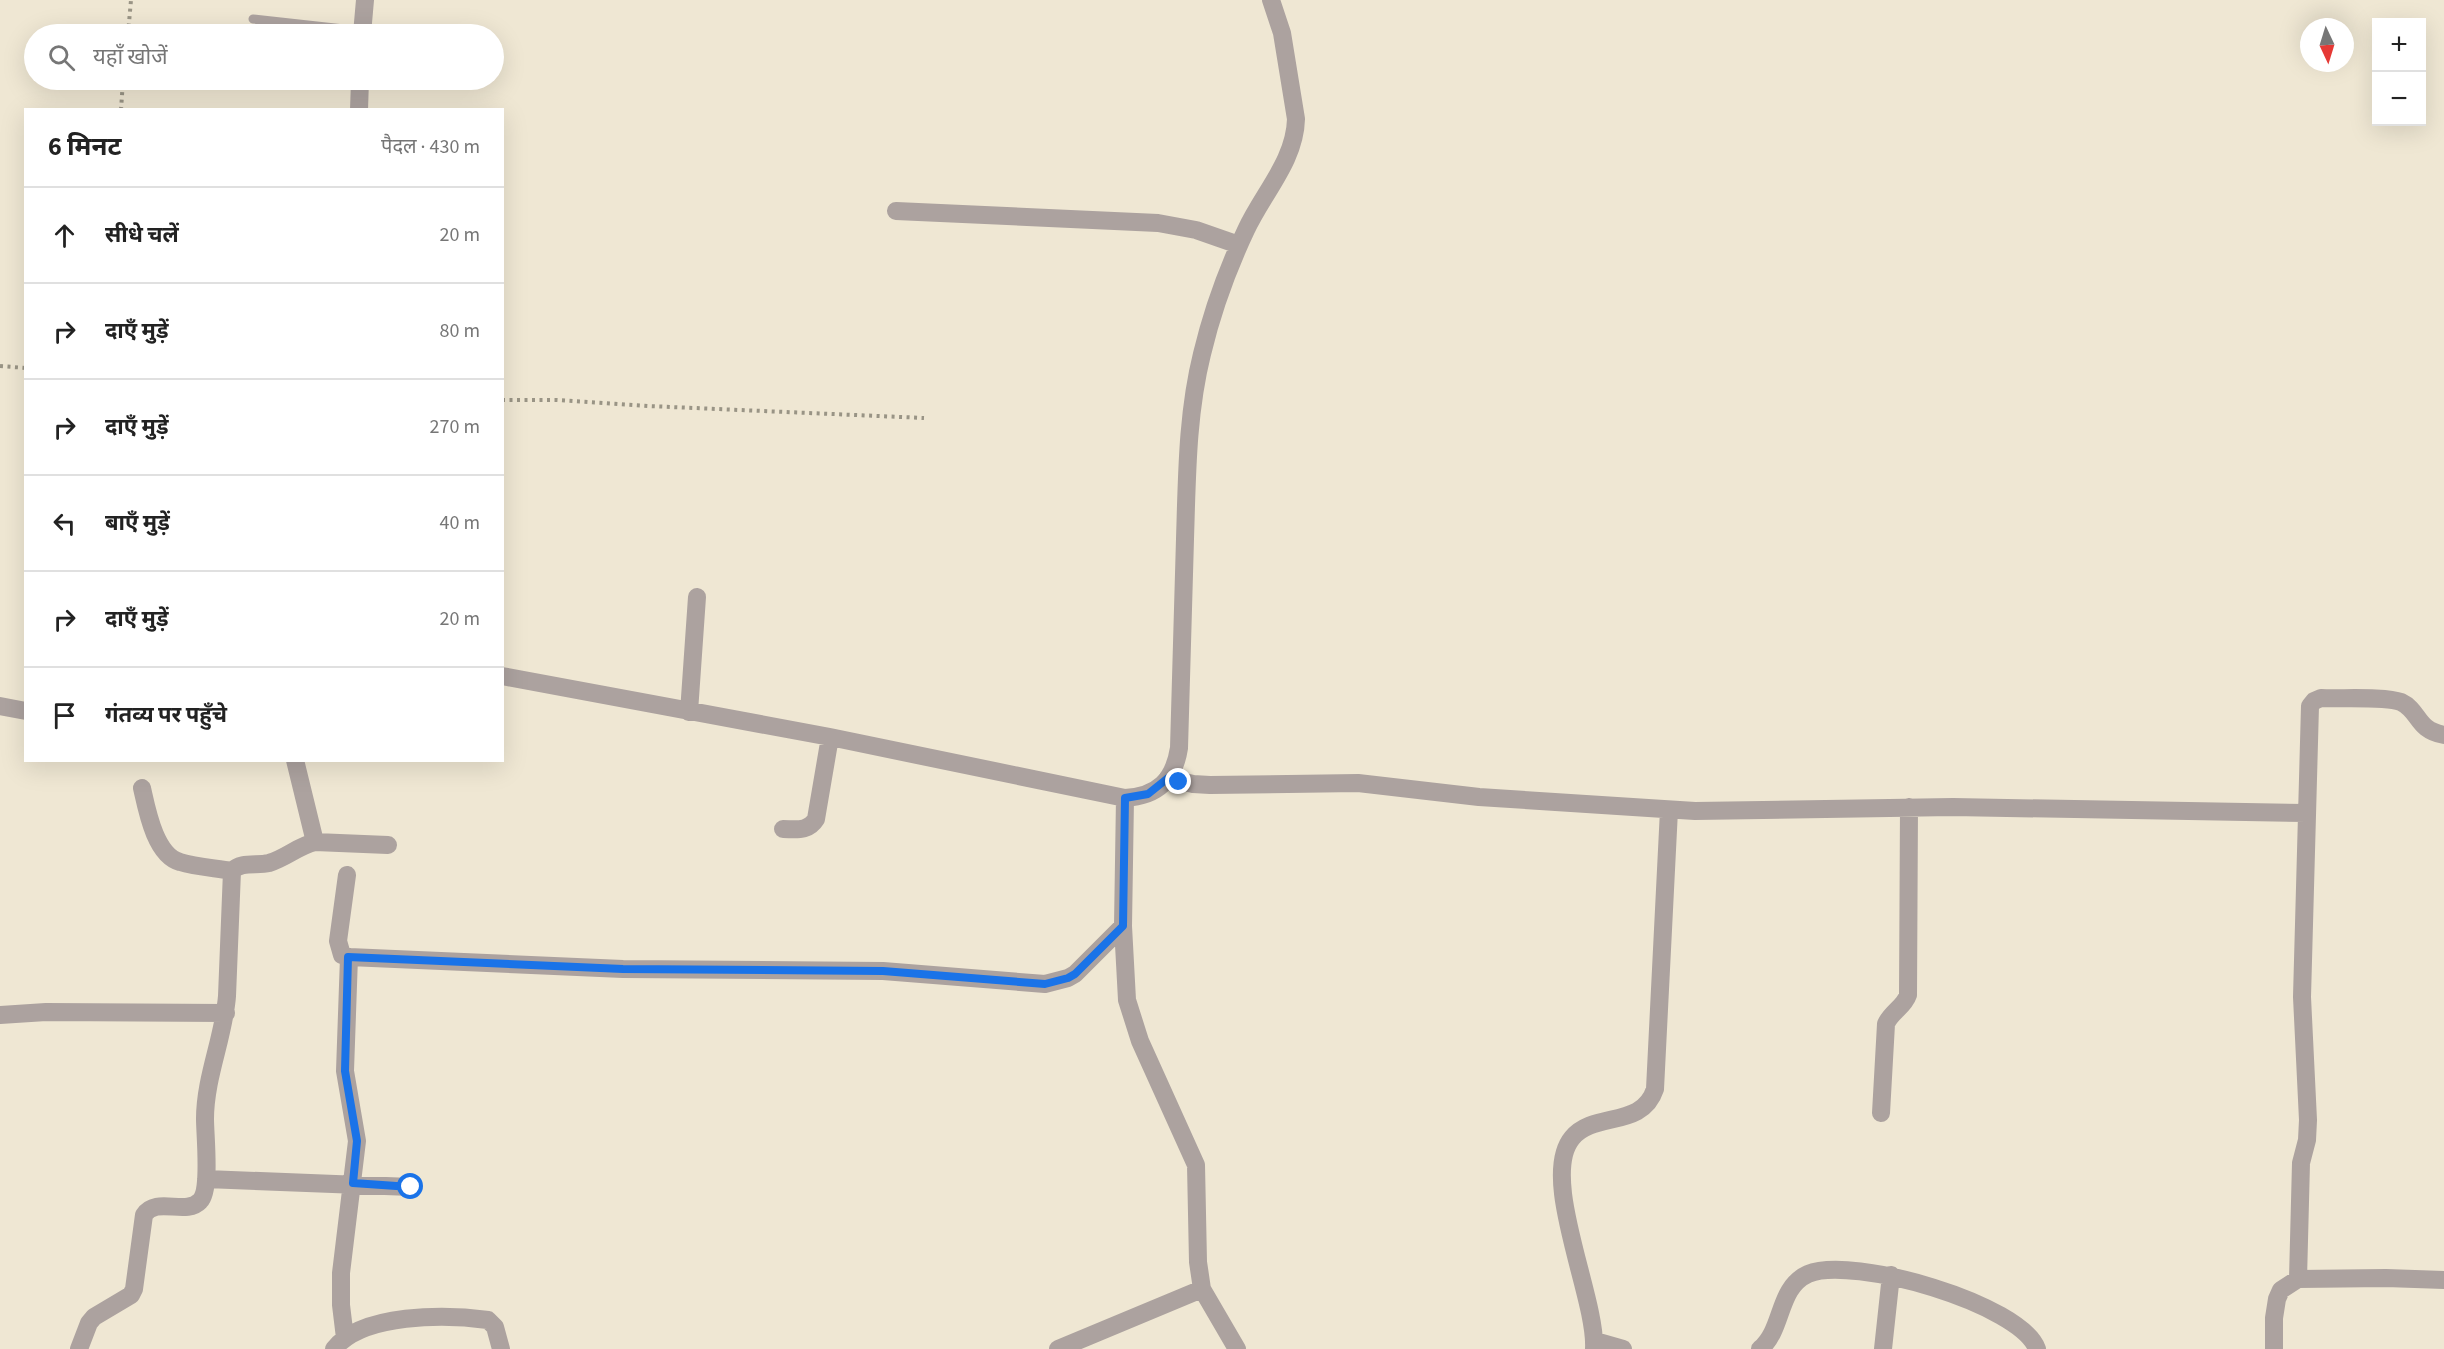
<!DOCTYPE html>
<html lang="hi">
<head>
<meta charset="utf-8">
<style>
	:root { --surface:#fff; --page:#f6f6f6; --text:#222; --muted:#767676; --line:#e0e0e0 }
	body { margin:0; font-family:"Source Sans 3","Noto Sans Devanagari",sans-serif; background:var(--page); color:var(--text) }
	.controls { position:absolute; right:18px; top:18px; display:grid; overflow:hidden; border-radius:0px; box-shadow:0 6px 24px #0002 }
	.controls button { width:54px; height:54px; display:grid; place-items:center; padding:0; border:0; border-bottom:2px solid var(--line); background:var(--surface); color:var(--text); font:30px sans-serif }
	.compass { position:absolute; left:2300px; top:18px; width:54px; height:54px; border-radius:50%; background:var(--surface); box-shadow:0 6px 24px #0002; rotate:176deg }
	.stop { position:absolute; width:18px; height:18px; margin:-14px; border:4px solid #1a73e8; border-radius:50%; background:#fff }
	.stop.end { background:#1a73e8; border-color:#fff; box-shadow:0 2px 6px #0008 }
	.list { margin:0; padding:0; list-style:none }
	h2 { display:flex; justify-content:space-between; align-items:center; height:78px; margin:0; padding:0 24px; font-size:26px }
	h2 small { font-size:20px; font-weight:400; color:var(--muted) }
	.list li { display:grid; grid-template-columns:39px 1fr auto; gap:18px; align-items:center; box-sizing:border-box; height:96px; padding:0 24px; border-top:2px solid var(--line) }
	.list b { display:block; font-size:22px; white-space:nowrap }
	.list em { font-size:20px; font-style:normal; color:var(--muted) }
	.icon { flex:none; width:33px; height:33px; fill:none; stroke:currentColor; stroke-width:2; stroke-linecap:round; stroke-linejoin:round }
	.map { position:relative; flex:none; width:2444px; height:1349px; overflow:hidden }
	.search { position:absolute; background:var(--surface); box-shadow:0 6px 24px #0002; left:24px; top:24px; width:480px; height:66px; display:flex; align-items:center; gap:15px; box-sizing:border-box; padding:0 21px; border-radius:33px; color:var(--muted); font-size:22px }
	.panel { position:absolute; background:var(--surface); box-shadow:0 6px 24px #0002; left:24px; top:108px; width:480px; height:654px; border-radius:0px }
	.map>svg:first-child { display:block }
</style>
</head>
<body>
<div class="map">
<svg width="2444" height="1349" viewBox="0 0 2444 1349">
	<rect width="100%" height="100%" fill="#efe7d3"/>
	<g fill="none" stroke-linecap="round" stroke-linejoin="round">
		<path stroke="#999485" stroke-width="4" stroke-dasharray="3 4.5" stroke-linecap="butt" d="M128 34 131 0
			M121 110 123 80
			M0 366 26 368
			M502 400H557L648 406 924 418"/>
		<path stroke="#aca29f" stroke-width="9" d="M253 19 362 31"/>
		<path stroke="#aca29f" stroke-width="18" d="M362 34 365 0
			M359 110 360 80
			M896 211 1158 223 1196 230 1239 245
			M502 676 830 737 1125 798C1158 796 1174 780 1179 748 1181 678 1183 609 1185 539 1187 477 1187 414 1202 354 1212 312 1228 268 1246 230 1263 193 1295 161 1296 119L1282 33 1271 0
			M0 706 26 711
			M689 712 697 597
			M295 760 315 842
			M1168 778 1193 784 1210 785 1358 783 1479 797 1695 811 1953 807 2306 813
			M142 788C147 810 155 855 180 862 196 867 215 868 232 871
			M1125 798 1123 926 1127 1000 1140 1041 1196 1165 1198 1262 1202 1289 1237 1349
			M783 829C796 829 808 832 816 819L830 737
			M347 875 338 941 342 955 349 957 623 969 883 971 1045 984 1068 978 1075 974 1123 926
			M0 1015 46 1012 226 1013
			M1881 1113 1886 1024C1891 1012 1904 1007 1908 995L1909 807
			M206 1179 411 1187
			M2298 1279 2301 1163 2307 1140 2308 1120 2302 997 2310 706 2314 701 2321 698C2340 699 2385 696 2401 702 2420 711 2416 730 2444 735
			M345 1338 341 1305V1273L357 1141 345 1071 349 957
			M1595 1341 1623 1349
			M79 1349 89 1323 94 1317 131 1295 134 1289 144 1215C156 1196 186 1216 200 1201 211 1190 205 1136 205 1119 205 1077 224 1037 227 996L232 871C241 861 257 866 269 863 286 858 298 846 315 842L388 845
			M334 1349C362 1313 446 1314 488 1320L495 1327 501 1349
			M1058 1349 1202 1289
			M1594 1349C1597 1298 1539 1178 1572 1138 1594 1111 1642 1129 1655 1089L1669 810
			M1760 1349C1784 1329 1777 1288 1808 1274 1852 1255 2021 1304 2037 1349
			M1883 1349 1891 1275
			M2274 1349V1318L2277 1299 2281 1290 2298 1279 2386 1278 2444 1280"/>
	</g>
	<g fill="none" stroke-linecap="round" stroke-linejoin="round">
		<path stroke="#1a73e8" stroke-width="8" d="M411 1187 353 1183 357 1141 345 1071 348 957 623 969 883 971 1045 984 1068 978 1075 974 1123 926 1125 798 1148 794 1168 778 1179 782"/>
	</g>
</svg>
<div class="controls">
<button>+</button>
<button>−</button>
</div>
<svg class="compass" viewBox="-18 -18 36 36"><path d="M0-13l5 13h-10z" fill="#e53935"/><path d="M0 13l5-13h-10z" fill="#767676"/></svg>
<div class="stop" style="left:411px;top:1187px"></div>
<div class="stop end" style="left:1179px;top:782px"></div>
<div class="search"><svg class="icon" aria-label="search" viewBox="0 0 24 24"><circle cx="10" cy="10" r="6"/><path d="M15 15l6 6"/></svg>यहाँ खोजें</div>
<section class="panel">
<h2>6 मिनट<small>पैदल · 430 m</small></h2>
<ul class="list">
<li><svg class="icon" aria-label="ahead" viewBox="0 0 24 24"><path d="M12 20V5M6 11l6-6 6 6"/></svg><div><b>सीधे चलें</b></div><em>20 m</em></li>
<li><svg class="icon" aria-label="right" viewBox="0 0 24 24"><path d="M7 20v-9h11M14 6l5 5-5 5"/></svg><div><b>दाएँ मुड़ें</b></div><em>80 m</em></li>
<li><svg class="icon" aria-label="right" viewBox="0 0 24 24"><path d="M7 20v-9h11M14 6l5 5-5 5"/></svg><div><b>दाएँ मुड़ें</b></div><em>270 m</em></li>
<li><svg class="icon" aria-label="left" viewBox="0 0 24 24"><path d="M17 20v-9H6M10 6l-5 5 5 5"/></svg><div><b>बाएँ मुड़ें</b></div><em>40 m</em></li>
<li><svg class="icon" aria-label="right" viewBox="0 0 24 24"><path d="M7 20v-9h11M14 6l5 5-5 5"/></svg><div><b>दाएँ मुड़ें</b></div><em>20 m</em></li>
<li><svg class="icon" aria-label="arrive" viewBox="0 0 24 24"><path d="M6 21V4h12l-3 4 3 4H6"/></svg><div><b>गंतव्य पर पहुँचे</b></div></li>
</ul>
</section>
</div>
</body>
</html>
